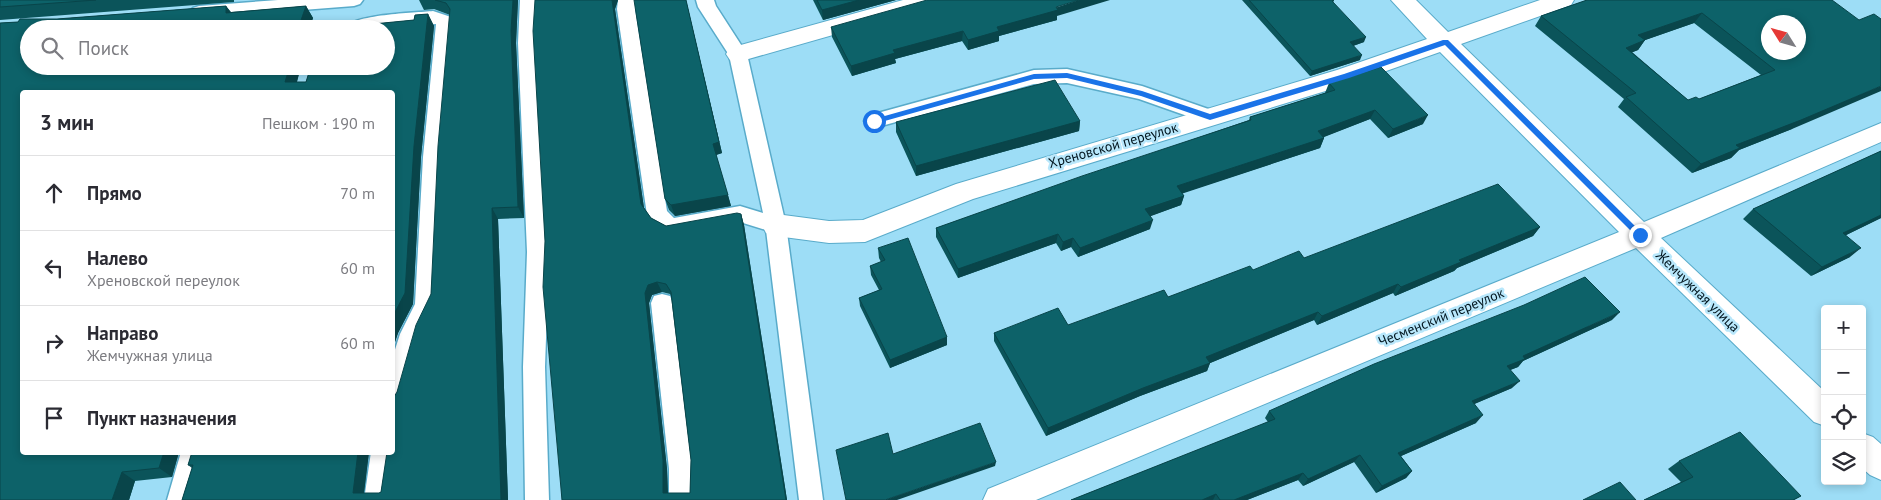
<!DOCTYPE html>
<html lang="ru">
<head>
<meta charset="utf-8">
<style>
	:root { --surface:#fff; --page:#f2f2f3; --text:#2b2b33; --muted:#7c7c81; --line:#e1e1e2 }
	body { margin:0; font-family:"PT Sans",sans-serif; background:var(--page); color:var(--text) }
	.controls { position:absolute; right:15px; bottom:15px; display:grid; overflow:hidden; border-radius:5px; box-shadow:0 2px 8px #0003 }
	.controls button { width:45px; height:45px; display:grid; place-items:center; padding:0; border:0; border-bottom:1px solid var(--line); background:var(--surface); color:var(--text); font:25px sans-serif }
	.compass { position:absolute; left:1761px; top:15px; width:45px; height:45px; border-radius:50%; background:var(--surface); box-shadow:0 2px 8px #0003; rotate:307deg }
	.stop { position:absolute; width:15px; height:15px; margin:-11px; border:4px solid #1a73e8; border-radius:50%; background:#fff }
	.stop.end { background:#1a73e8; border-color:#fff; box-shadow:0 1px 5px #0008 }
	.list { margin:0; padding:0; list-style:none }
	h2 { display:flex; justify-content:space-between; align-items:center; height:65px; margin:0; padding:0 20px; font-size:21px }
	h2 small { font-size:16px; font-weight:400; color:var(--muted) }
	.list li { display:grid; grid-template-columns:32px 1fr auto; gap:15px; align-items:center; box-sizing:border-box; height:75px; padding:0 20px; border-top:1px solid var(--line) }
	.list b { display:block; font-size:19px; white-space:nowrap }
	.list p { margin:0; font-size:16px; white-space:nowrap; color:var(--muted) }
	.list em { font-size:16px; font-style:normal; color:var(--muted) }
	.icon { flex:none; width:28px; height:28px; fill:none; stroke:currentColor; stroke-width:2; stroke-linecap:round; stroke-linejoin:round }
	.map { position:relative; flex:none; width:1881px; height:500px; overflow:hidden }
	.search { position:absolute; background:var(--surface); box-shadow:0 2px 8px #0003; left:20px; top:20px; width:375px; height:55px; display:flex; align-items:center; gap:12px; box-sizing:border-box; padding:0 18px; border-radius:28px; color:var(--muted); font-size:19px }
	.panel { position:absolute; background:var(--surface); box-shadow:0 2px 8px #0003; left:20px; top:90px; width:375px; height:365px; border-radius:5px }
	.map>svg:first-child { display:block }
</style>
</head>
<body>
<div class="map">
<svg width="1881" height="500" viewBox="0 0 1881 500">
	<rect width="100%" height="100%" fill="#9dddf6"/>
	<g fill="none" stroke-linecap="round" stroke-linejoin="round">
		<defs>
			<path id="lane" d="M278 0H363L360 4 354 6 199 18 193 16 190 12 193 8 199 6Z
				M520 0H538L536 43 549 252 545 367 549 500H525L523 367 527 252 518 43Z
				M618 0H636L635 9 667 211 674 218 740 206 763 213 729 55 698 7 696 0H714L716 6 747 54 786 225 823 500H799L766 230 740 222 670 235C660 232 652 224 647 215L617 9Z
				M433 11 451 17 454 21 443 157 437 304 422 334 404 401 400 408 392 411V359L400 334 415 304 423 157 436 24 378 29H343C352 14 415 13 433 11Z
				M1067 69 1142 86 1217 112 1220 117 1217 122 1210 124 1139 99 1067 83 1034 84 874 128 867 126 864 121 867 116 874 114 1034 70Z
				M662 294 670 296 673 303 693 469V500H669V469L651 303 654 296Z
				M392 446 395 452 388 500H364L371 452H392Z
				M181 452H205L191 500H167Z"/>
			<path id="street" d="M903 0H941L938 5 738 62 730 60 726 54 730 48Z
				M1391 0H1416L1448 32 1540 0H1574L1571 5 1461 44 1644 222 1881 123V142L1661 238 1825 392V426L1814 422 1636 248 1036 500H983L988 489 1619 232 1440 52 1355 82 973 199 865 242 829 243 776 236 766 233 762 225 766 217 776 214 829 221 863 220 956 184 1337 70 1427 39Z
				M1862 433 1873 437 1881 444V480L1870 475 1862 468Z"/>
		</defs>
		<use href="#lane" stroke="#59abca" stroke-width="3"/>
		<use href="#street" stroke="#59abca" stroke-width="2"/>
		<use href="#lane" fill="#fff" fill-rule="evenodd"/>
		<use href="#street" fill="#fff" fill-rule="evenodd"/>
	</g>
	<path fill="#0b545a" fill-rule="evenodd" d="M0 0H234V2L0 20Z
		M419 0H518L516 43 524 218 498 219 508 500H182L192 468 188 465 192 452H369L364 493H379L381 492 397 392 431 294 450 15 434 9 424 10Z
		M535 0H618L615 9 644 208 651 218 666 226 741 214 744 225 787 500H562L545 241ZM662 292 670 294 671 296 691 460 690 493H668L667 469 649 303 652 295Z
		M686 0 722 153 716 155 731 206 675 216 669 210 665 199Z
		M813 0H896L823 20Z
		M1242 0H1334L1333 3 1364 42 1353 46 1360 60 1310 76Z
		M1587 0 1859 20 1792 129 1739 150 1731 158 1692 173 1618 107 1624 99 1535 26 1541 16ZM1694 23 1761 75 1699 99 1688 100 1632 52 1638 50 1645 40Z
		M226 6 231 12 306 6 313 18 309 29H29V66H301L297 82H306L311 66H386V29H322L414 20 415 15 428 14 434 26 421 157 413 304 398 333 392 351V92H22V452H179L172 477 135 481 129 500H0V23L18 22 20 19H57Z
		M1057 16V20L999 36V41L968 50 962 41 895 59 896 63 852 76 832 37 831 27Z
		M1329 83 1423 124 1388 138 1370 119 1323 137 1324 138 1320 148 1182 193 1184 196 1181 205 1150 216V229L1078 257 1071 247 1061 251 1056 243 958 278 936 237V228L1249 120 1250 117 1325 93Z
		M1080 121 1079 131 916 176 896 132V122Z
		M1881 151V218L1846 235 1850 257 1811 276 1743 219 1753 209Z
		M1540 227 1533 236 1457 268 1454 271 1395 296 1393 293 1317 325 1314 320 1210 363 1207 371 1140 396 1046 436 994 341V333L1068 325 1168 297 1253 270 1304 258Z
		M878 248 947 337V345L890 368 860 306 859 298 879 290 871 275 870 266 881 262 879 258Z
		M1612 320 1523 361 1518 367 1510 370 1512 388 1474 404 1476 423 1401 456 1412 471 1406 478 1376 493 1354 462 1303 486 1298 480 1247 500H1071L1268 422 1265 418 1269 411Z
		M1679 461 1801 496 1794 500H1644L1681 482 1668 469Z"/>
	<path fill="#09454a" d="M513 0H518L516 43 524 218 518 207 511 31Z
		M612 0H618L615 9 645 215 641 204Z
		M686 0 722 153 716 155 713 144Z
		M859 0H896L823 20 822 10Z
		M1079 0H1110L1057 16V20L999 36V41L968 50V40L997 27Z
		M226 6 234 17 226 13Z
		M306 6 313 18 309 29H298Z
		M1702 13 1694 23 1631 45 1638 35Z
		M428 14 434 26 421 157 413 304 398 333 392 351V318L414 146Z
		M963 31 962 41 895 59 896 63 852 76 851 66 893 50Z
		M1366 37 1364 42 1347 48 1350 42Z
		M1645 40 1638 50 1619 58 1626 48Z
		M1362 55 1360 60 1310 76 1312 71Z
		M290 66H301L294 92 285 82Z
		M1881 86V91L1792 129 1739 150 1731 158 1692 173 1701 164 1736 145Z
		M1375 110 1370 119 1314 141 1318 131Z
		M1428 115 1423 124 1388 138 1393 129Z
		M1080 121 1079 131 916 176V166Z
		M1324 138 1320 148 1175 196 1177 186Z
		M728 195 731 206 675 216 671 205Z
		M1184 196 1181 205 1143 219 1145 209Z
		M492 208 498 219 508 500H501Z
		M741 214 744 225 787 500H786Z
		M1881 215V218L1832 242 1843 233Z
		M1153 220 1150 229 1078 257 1080 248Z
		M1540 227 1533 236 1457 268 1454 271 1395 296 1401 287 1459 260Z
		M1058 234 1056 243 958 278V269Z
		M1073 238 1071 247 1061 251 1063 242Z
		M1861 248 1850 257 1811 276 1822 267Z
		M657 282 662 292 652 295 649 303 667 469 668 500 663 493 645 293 648 285Z
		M1398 284 1393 293 1317 325 1322 316Z
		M1318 312 1314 320 1203 366 1206 357Z
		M1620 312 1612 320 1523 361 1518 367 1500 374 1507 366 1523 356Z
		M947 337V345L890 368V360Z
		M1210 363 1207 371 1140 396 1046 436 1048 428 1143 388Z
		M1520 381 1512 388 1465 408 1472 401Z
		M1483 415 1476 423 1392 460 1398 453Z
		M164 452H179L172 477 159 468Z
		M358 452H369L363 500 353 493Z
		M1360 455 1354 462 1303 486 1308 479Z
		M996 462 995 466 897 500H885Z
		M1412 471 1406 478 1376 493 1382 486Z
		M122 472 135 481 129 500H112Z
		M1303 473 1298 480 1247 500H1234Z
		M1216 494 1213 500H1202Z"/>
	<path fill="#0d6269" stroke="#09454a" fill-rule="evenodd" d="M0 0H96L0 7Z
		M435 0H513L511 31 518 207 492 208 501 500H182L193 465H188L192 452H358L353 493H379L381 492 387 452H392V400L397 392 416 325 431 294 438 146 450 9 446 3Z
		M535 0H612L641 204 651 218 666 226 737 213 741 214 786 500H562L543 287 545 241 533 31ZM657 282 666 284 671 292 691 460 690 493H663V460L645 293 648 285Z
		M634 0H686L719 142 713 144 728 195 671 205 665 199Z
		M817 0H859L822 10Z
		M927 0H1079L1056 7 1058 10 997 27 999 31 968 40 963 31 893 50 895 53 851 66 831 27Z
		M1249 0H1334L1332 1 1366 37 1350 42 1362 55 1312 71Z
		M1587 0H1832L1859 20 1874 14 1881 19V86L1801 120 1736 145 1740 148 1701 164 1626 97 1636 93 1541 16ZM1702 13 1775 70 1699 99 1696 97 1688 100 1626 48 1645 40 1638 35ZM1768 22H1798V52H1768Z
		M226 6V13L306 6 298 29H29V66H290L285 82H306L311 66H386V29H322L414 20 415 15 428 14 414 146 405 293 392 318V92H22V452H164L159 468 122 472 112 500H0V23L18 22 20 19H57Z
		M1381 67 1428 115 1393 129 1375 110 1318 131 1324 138 1177 186 1184 196 1145 209 1153 220 1080 248 1073 238 1063 242 1058 234 958 269 936 228 1082 176 1251 120 1250 117 1335 90 1329 83Z
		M1055 80 1080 121 916 166 896 122Z
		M1881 151V215L1843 233 1861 248 1822 267 1753 209Z
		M1498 184 1540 227 1459 260 1461 262 1401 287 1398 284 1322 316 1318 312 1206 357 1210 363 1143 388 1048 428 994 333 1058 308 1068 325 1164 290 1168 297 1250 266 1253 270 1299 251 1304 258Z
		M908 238 947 337 890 360 859 298 882 289 870 266 885 260 878 248Z
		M1585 277 1620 312 1523 356 1525 359 1507 366 1520 381 1472 401 1483 415 1398 453 1412 471 1382 486 1360 455 1308 479 1303 473 1234 500H1220L1216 494 1202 500H1071L1275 419 1269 411 1374 364 1524 305Z
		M980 423 996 462 885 500H846L836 450 888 433 893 454Z
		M1740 432 1801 496 1793 500H1644L1693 477 1679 461Z
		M1620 482 1636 500H1583Z"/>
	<path fill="#1a73e8" d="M1443 40H1448L1642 233V237H1637L1445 45 1349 78 1210 120 1141 96 1067 78 1034 79 874 124 870 121 874 119 1034 74 1067 73 1142 91 1210 114 1344 74Z"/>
	<g text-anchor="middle" stroke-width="5" stroke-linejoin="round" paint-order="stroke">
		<g font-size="14" fill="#00141d" stroke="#b8e7fb">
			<text transform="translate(1113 145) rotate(-16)" y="5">Хреновской переулок</text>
			<text transform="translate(1698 291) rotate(44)" y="5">Жемчужная улица</text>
			<text transform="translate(1441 317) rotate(-22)" y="5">Чесменский переулок</text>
		</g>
	</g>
</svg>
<div class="controls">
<button>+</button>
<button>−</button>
<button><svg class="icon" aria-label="locate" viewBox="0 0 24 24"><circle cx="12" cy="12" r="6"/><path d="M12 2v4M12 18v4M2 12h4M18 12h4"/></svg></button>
<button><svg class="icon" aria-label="layers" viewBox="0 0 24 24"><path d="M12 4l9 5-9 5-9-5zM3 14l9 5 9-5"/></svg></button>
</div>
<svg class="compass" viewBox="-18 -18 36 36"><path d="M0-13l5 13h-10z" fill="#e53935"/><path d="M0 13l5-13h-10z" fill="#7c7c81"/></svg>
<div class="stop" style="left:874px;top:121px"></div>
<div class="stop end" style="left:1640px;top:235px"></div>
<div class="search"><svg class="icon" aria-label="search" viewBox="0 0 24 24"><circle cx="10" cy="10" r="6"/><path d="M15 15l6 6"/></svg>Поиск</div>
<section class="panel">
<h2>3 мин<small>Пешком · 190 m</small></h2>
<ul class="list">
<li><svg class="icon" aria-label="ahead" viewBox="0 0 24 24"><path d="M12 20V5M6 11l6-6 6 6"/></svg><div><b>Прямо</b></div><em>70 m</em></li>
<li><svg class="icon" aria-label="left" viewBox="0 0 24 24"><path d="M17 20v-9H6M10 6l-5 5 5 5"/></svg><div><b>Налево</b><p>Хреновской переулок</p></div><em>60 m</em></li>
<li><svg class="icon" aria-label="right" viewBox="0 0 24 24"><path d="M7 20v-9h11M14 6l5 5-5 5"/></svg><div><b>Направо</b><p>Жемчужная улица</p></div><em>60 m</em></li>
<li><svg class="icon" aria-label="arrive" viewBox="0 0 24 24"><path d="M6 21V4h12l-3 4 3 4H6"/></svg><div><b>Пункт назначения</b></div></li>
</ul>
</section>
</div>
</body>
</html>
